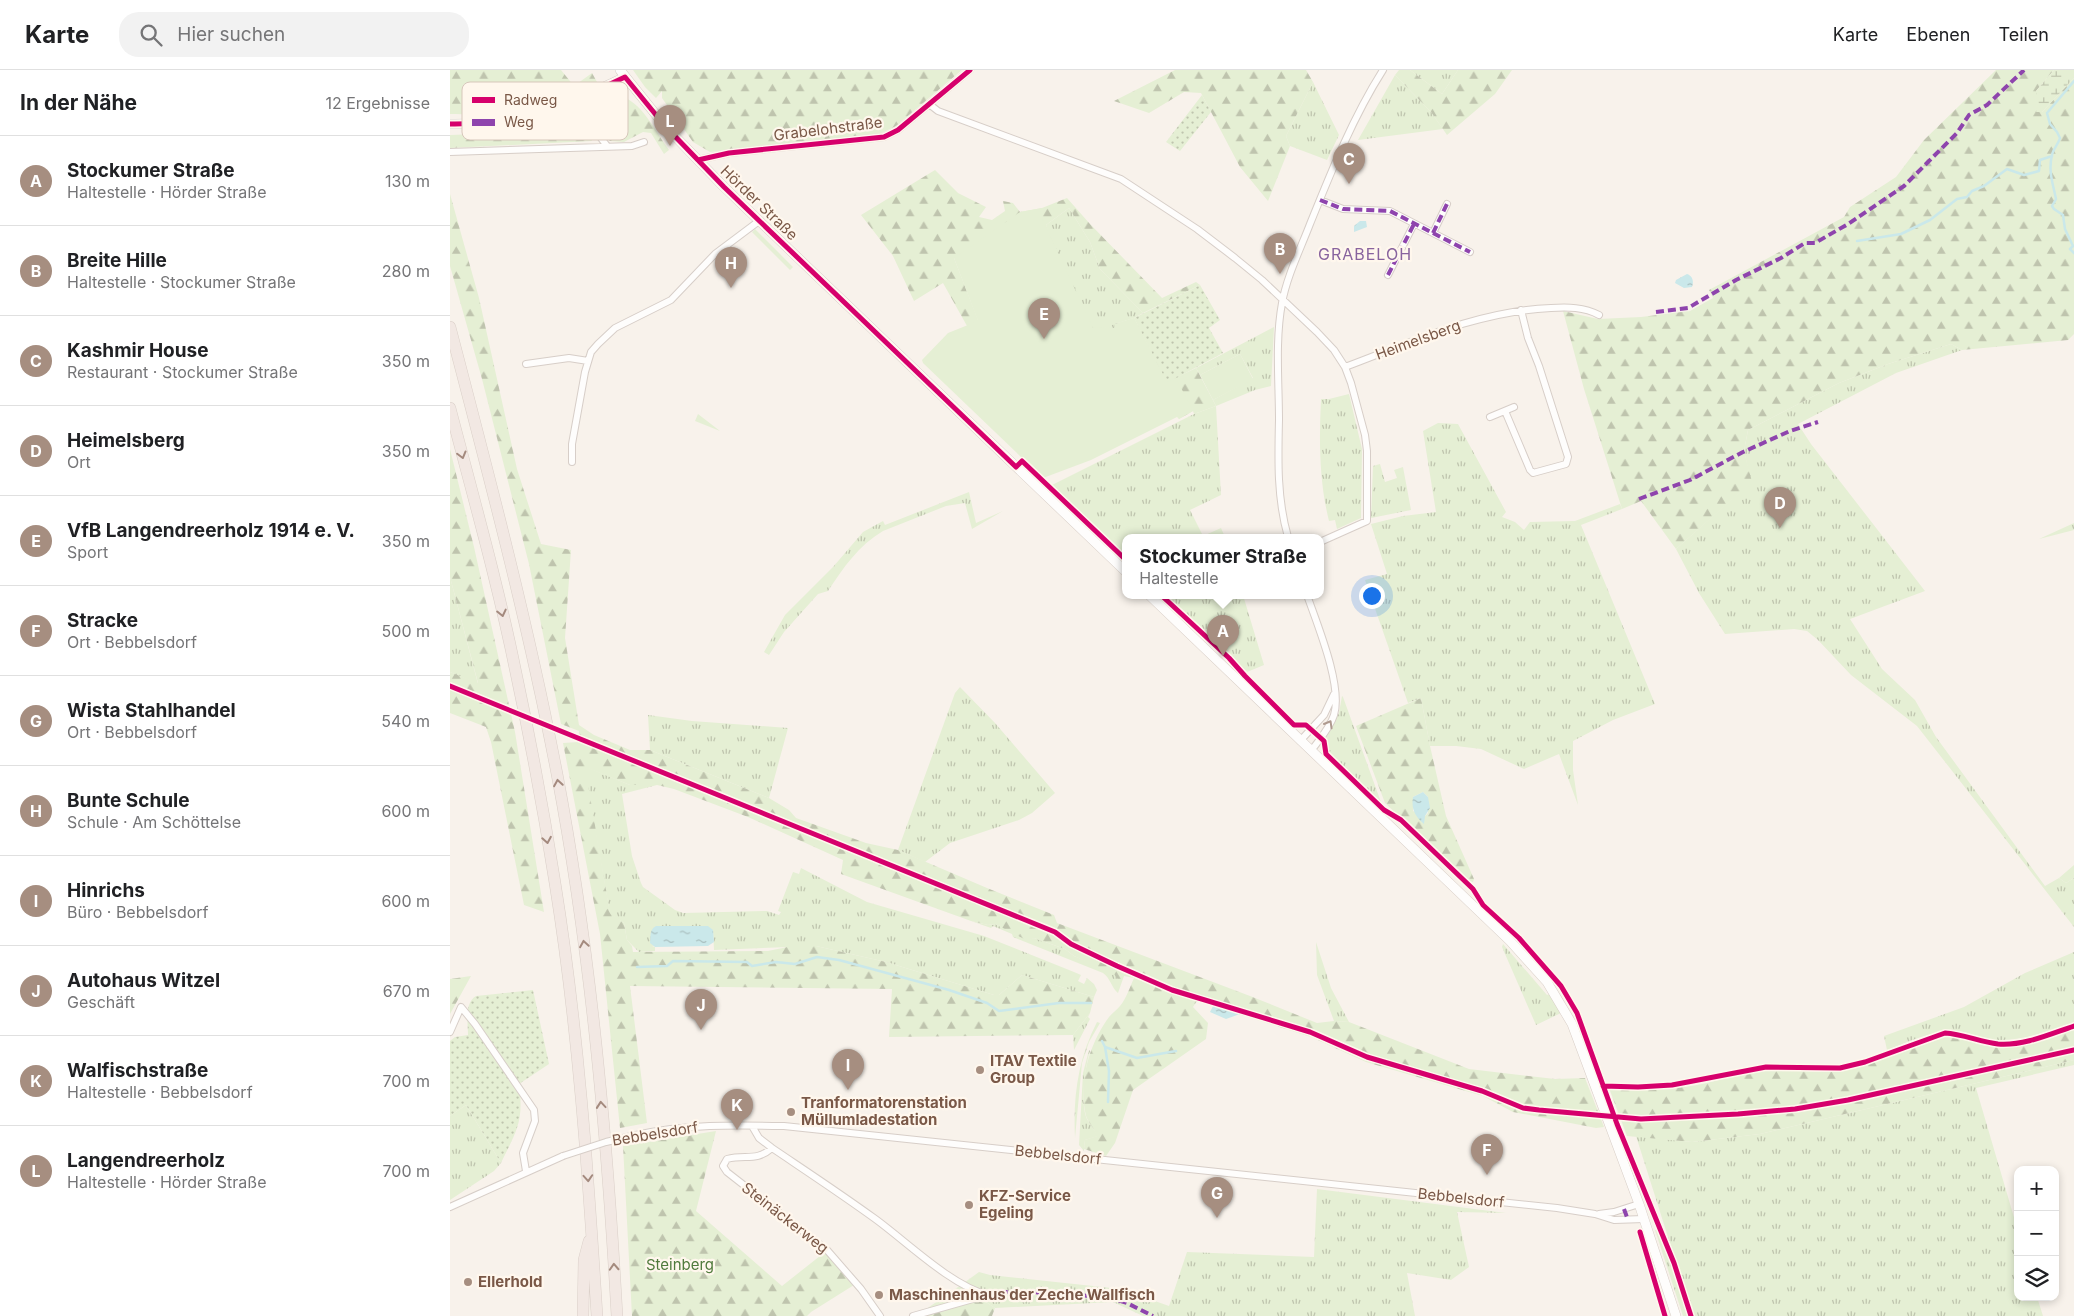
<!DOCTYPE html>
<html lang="de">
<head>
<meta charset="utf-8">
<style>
	:root { --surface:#fff; --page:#f2f2f2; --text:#202124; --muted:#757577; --line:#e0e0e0; --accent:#a68e80 }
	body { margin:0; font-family:Inter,sans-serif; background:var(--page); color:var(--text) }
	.controls { position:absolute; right:15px; bottom:15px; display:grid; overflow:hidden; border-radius:10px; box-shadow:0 2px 8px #0003 }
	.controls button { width:45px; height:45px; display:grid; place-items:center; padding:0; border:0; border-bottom:1px solid var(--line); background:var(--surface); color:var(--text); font:25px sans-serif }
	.you { position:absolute; left:921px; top:525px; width:18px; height:18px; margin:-12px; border:4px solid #fff; border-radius:50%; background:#1a73e8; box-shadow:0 0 0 8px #1a73e833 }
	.badge { display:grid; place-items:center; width:32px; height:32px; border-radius:50%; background:var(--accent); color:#fff; font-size:16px; font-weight:700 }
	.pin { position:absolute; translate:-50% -41px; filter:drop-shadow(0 1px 2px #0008) }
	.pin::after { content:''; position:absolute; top:26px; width:18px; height:15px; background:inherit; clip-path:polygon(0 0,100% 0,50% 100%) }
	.popup { position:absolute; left:672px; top:464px; width:202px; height:65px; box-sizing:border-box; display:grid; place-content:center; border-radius:10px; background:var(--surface); filter:drop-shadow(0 1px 4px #0005); font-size:16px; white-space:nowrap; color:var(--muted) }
	.popup b { font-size:19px; color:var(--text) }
	.popup::after { content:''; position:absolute; left:50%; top:100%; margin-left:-10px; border:10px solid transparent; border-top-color:var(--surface) }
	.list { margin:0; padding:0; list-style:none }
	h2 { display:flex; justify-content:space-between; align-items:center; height:65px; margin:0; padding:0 20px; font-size:21px }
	h2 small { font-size:16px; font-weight:400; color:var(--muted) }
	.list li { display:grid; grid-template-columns:32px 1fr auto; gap:15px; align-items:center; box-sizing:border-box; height:90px; padding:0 20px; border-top:1px solid var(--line) }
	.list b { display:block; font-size:19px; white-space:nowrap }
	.list p { margin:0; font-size:16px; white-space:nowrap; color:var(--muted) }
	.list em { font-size:16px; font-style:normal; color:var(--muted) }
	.icon { flex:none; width:28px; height:28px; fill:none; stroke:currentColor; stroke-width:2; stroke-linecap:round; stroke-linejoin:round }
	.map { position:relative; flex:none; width:1624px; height:1246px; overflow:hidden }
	header { display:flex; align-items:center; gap:30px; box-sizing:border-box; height:70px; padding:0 25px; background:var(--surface); border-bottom:1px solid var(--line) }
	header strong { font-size:24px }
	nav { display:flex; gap:28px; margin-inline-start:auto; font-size:18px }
	.search { width:350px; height:45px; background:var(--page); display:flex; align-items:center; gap:12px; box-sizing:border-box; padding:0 18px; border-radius:20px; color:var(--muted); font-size:19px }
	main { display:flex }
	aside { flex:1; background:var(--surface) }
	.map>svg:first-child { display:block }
</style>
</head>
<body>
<header>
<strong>Karte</strong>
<div class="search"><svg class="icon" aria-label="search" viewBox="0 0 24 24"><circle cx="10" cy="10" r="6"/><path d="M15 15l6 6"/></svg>Hier suchen</div>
<nav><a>Karte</a><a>Ebenen</a><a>Teilen</a></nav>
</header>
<main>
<aside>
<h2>In der Nähe<small>12 Ergebnisse</small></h2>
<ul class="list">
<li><span class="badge">A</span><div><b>Stockumer Straße</b><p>Haltestelle · Hörder Straße</p></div><em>130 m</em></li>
<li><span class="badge">B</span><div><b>Breite Hille</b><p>Haltestelle · Stockumer Straße</p></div><em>280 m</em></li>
<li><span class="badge">C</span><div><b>Kashmir House</b><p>Restaurant · Stockumer Straße</p></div><em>350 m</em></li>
<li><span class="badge">D</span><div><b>Heimelsberg</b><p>Ort</p></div><em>350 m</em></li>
<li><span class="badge">E</span><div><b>VfB Langendreerholz 1914 e. V.</b><p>Sport</p></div><em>350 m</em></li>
<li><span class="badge">F</span><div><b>Stracke</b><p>Ort · Bebbelsdorf</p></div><em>500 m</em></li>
<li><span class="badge">G</span><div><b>Wista Stahlhandel</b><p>Ort · Bebbelsdorf</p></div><em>540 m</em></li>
<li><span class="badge">H</span><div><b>Bunte Schule</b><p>Schule · Am Schöttelse</p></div><em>600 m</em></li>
<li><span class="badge">I</span><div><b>Hinrichs</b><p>Büro · Bebbelsdorf</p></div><em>600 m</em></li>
<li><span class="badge">J</span><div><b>Autohaus Witzel</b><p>Geschäft</p></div><em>670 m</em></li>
<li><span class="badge">K</span><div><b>Walfischstraße</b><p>Haltestelle · Bebbelsdorf</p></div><em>700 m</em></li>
<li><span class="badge">L</span><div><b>Langendreerholz</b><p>Haltestelle · Hörder Straße</p></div><em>700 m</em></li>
</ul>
</aside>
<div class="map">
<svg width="1624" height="1246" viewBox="0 0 1624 1246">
	<defs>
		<pattern id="grass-tufts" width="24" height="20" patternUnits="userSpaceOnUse" patternTransform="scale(1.25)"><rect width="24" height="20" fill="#e5efd4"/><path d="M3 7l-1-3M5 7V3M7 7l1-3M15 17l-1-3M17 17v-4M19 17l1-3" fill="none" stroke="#bfc4ae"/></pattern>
		<pattern id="forest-firs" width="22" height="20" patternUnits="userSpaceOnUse" patternTransform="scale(1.25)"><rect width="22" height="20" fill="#e5efd4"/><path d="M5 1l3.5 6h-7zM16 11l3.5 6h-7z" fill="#bfc4ae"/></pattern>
		<pattern id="wetland-marsh" width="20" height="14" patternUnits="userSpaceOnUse" patternTransform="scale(1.25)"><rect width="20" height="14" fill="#e5efd4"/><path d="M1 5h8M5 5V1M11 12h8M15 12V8" fill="none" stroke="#bfc4ae"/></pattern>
		<pattern id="garden-dots" width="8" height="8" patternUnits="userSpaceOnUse" patternTransform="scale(1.25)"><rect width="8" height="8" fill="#e5efd4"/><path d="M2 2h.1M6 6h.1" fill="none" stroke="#bfc4ae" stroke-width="1.8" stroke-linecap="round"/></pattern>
		<pattern id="water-ripples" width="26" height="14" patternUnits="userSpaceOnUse" patternTransform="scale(1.25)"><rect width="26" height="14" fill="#cae8ea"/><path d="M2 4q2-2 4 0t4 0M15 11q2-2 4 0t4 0" fill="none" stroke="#a9bfbf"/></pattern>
	</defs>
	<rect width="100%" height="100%" fill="#f8f2eb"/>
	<path fill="url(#grass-tufts)" d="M960 0H1008L992 24Z
		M945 5 981 42 993 59 908 70Z
		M863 12 889 65 877 90 840 76 836 66Z
		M619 138 640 172 650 199 693 243 684 248 665 254V258C660 259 656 257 652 257 644 257 637 261 631 264L596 155Z
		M305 159 343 197 340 200 302 162Z
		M824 257 821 316 805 320 766 336 771 425 740 440 753 466 771 458 775 467H676L675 486 602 415 744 344 766 336 763 330 803 308 790 284 750 305 746 298Z
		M1501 274 1512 280 1446 303 1348 354 1361 374 1475 521 1400 549 1432 599 1465 630 1486 667 1595 816 1609 808 1616 813 1624 808V857L1467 656 1401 605 1368 570 1357 561 1344 559 1275 564 1249 523 1226 479 1301 412 1294 381 1298 360 1389 313 1438 294Z
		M899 324 912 379 911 448 887 459 885 450 879 451C869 411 869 370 871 329H879Z
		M248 344 270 361 245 351Z
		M988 353 1008 354 1056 442 1052 447 1065 452 1074 460 1080 452 1125 451 1170 434 1172 439 1131 455 1205 634 1163 650 1123 671V700L1128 735 1109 684 1074 699 1031 679 1006 676H980L971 628 958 633 915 510 937 504 921 454 953 446 986 442 973 361Z
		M930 394 935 412 947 408 944 400 953 397 961 440 921 448 923 396Z
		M519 422 526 453 553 441 522 459 515 433 496 436 433 461C409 475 393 498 378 521L368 524 334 562 319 585 314 582 335 545 383 497 413 462 433 451 435 455Z
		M1624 453V460L1589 469Z
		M0 507 28 614 0 602Z
		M716 525H793L814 595 797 602Z
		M510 617 545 653 605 723 582 743 569 750 500 773 475 792 448 780 505 623Z
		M892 626 893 627 932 735 876 681 877 670 875 668 889 643Z
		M198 645 242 651 338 658 319 728 200 680Z
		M134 696 180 715H207L172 724 182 786 191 813 193 817 225 840 233 843 317 841 329 845 331 842 328 841 343 802 349 804 351 798 417 832 534 866 624 902 631 905 628 911 634 914 637 908 644 914 647 920 644 927 572 905 549 925H544L436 892 366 876 264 880 263 860 202 876 205 877V881L189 882 177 870 174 853 160 844Z
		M521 851 538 855 545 854 578 870 584 868 615 879 624 886 674 906 668 923C661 917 661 909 653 903L563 867 562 864 543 856 541 858Z
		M866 872 881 918 899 952 884 951 867 905Z
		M1053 874 1097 925 1100 924 1111 943 1086 955 1052 877Z
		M1624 882V953C1598 961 1573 971 1545 970 1532 970 1520 962 1508 961 1483 960 1460 971 1437 980L1434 966 1514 937 1575 903Z
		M640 943 638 947 640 949 624 980 623 965Z
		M647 952 650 953 639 972 632 993 625 1068C623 1026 628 989 647 952Z
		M639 980 640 981C635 996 630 1035 637 1049 640 1055 645 1060 648 1066L635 1070 634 1081 629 1075 633 1003Z
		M1624 990V995L1526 1018 1568 1161V1227H1587L1593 1246H1243L1186 1066 1242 1072 1310 1064Z
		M16 1035 51 1093 44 1101 0 1130V1046Z
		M1178 1083 1205 1153V1154L1203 1153 1176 1084Z
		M867 1119 1056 1143 1007 1142 1019 1197 1001 1210 957 1203 965 1246H693L663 1232 545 1238 511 1215 529 1202 540 1205 671 1219 719 1236 737 1182 864 1187Z
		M1205 1160H1208L1221 1191 1239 1246H1233Z"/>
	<path fill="url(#forest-firs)" fill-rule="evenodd" d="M0 0H111L124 16 142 3 147 12C137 18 126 25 116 29 79 41 39 45 0 44Z
		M183 0H512L446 56 432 63 415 68 260 82 243 72 212 28V21L206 28 195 17Z
		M725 0H856L863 12 836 66 840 76 818 131 790 97 751 23 734 22 699 43 664 31Z
		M949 0H960L992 24 1008 0H1062L1045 24 997 65 981 42 945 5Z
		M1546 0H1604L1586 21 1592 42 1624 8V264L1618 270 1512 280 1501 274 1438 294 1389 313 1298 360 1294 381 1302 412 1226 479 1191 431 1172 439 1134 319 1113 241 1148 249 1191 247 1240 241 1263 228 1259 220 1394 147 1400 137 1446 107 1474 70Z
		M168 25C192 31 205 61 219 80L214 84 201 63 193 62 174 72 160 71 150 61 135 37 152 28Z
		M125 43 137 56 142 71 0 78V65C46 64 81 56 125 43Z
		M485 100 508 123 536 137 529 147 542 150 555 141 553 131 563 133 570 142 592 138 617 128 640 154 712 228 746 212 750 215 693 243 650 199 640 172 619 138 596 155 636 243 504 188 533 263 653 256 658 259 664 258 665 254 684 248 717 312 746 298 766 336 744 344 743 341 729 349 728 347 550 315 493 213 464 231 443 186 411 145Z
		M0 124 29 228 67 399 91 474 121 480 115 568 129 655 144 665 180 680H200L319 728 339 740 346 748 416 773 448 780 537 818 604 845 607 853 800 926 867 953 884 951 899 952 1019 999 1105 1009 1135 1008 1154 1057 1146 1058 1063 1042 1033 1026 916 992 861 967 747 931 743 937 758 953 756 969 683 1020 665 1073 656 1086 634 1079 635 1070 647 1066C645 1060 638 1052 636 1046 628 1013 639 974 659 947 662 943 667 940 670 936 676 929 680 917 684 908L674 906 669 911 664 904 624 886 615 879 584 868 578 871 545 854 538 855 521 851 391 804 393 790 298 747 224 719 207 715H180L135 697 160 843 174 853 177 870 182 876 183 882 318 881 342 876H366L436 892 544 925H549L572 905 644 927 640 943 623 965 439 967 442 919 180 916 197 1053 170 1058 150 864 113 673 128 672 129 661 111 654 79 494 32 309 0 196Z
		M0 379 24 477 65 662 94 842 74 835 41 672 36 657 0 643V602L28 613 0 507Z
		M971 628 980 676 996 746 1024 809 1023 812 1019 811 935 733 906 656ZM973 722 978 727V743L975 746 963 741V727Z
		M1624 795V808L1616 813 1609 808Z
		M21 906 0 944V909Z
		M1624 958V990L1310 1064 1242 1072 1177 1066 1159 1018C1184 1019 1209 1020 1234 1017 1262 1014 1288 1003 1316 1000 1342 997 1369 1006 1395 1000 1430 992 1461 971 1496 966 1509 964 1519 972 1532 975 1563 981 1595 967 1624 958Z
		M266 1061 246 1141 332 1216 375 1182 404 1215 361 1242 357 1246H182L173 1076Z
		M511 1215 545 1238 542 1246H466Z"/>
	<path fill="url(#wetland-marsh)" d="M1604 0H1624V8L1592 42H1586V21Z"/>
	<path fill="url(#garden-dots)" d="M752 25 761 42 730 81 716 72Z
		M750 215 770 250 759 258 773 283 717 313 684 248Z
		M83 920 99 994 69 1014C74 1051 67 1060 51 1093L16 1035 0 1046V971L5 967 18 965C18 953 14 933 26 926Z"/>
	<path fill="#e5efd4" d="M592 138 590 144 643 258C650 258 658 256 664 258L665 254 684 248 717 312 726 308 743 341 729 349 727 347 641 390 593 408 473 293 472 290 498 263 528 251 504 188 570 142Z
		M790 284 803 309 763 330 750 305Z"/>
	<path fill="url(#water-ripples)" d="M910 151H916L917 157 904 162V156Z
		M1237 204C1243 206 1244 212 1242 217L1234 218 1225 213 1226 210Z
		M973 722 978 727 980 738 975 746 974 754C965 746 961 739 963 727Z
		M206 856H258L263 860 264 872 258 876 205 877 200 873C201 866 199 860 206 856Z
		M763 936 790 944 776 949 760 942Z"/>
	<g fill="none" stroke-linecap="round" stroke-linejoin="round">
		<path stroke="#cae8ea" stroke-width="2.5" d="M1624 11 1597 43 1600 54 1607 62 1610 68C1608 75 1603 79 1602 85 1598 101 1603 114 1606 129L1602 136 1604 139 1613 145 1615 159 1623 176 1620 179 1624 183
			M1407 171 1451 164 1480 150 1507 129 1517 127 1522 121 1534 116 1557 99 1574 105 1589 101 1590 90 1602 86
			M187 897 217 896 223 891 297 892 302 896 326 892 345 894 367 887 389 890 499 920 537 933 549 941 609 933H641
			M652 971 655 977 687 988 726 981
			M655 977 659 1001 658 1032"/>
		<defs>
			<path id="street" d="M124 32 157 76
				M479 34 488 41 671 109 747 159 785 188 812 210 867 262 884 280 895 297 901 313 915 365 917 381V451L870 472
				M0 82 182 76 194 72
				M248 90 279 83 434 67 448 60 520 0
				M870 130 893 139 940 141 983 163 997 134
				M983 163 1020 182
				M938 205 964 154
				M76 294 119 288 138 291
				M895 297C962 272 1028 241 1101 238 1118 237 1134 237 1149 245
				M1055 341 1080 400 1083 403 1116 394 1118 387 1089 296 1078 268 1071 240
				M1040 347 1064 337
				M122 392V374L135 302 141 282 148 274 165 258 221 230 265 184 309 151
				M838 467C827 429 828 390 829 350 829 312 825 271 832 233 837 206 850 180 860 154 881 102 903 47 933 0
				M857 525C867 554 893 616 884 645 880 658 869 670 861 681
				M850 671 874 645 884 624
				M0 962 11 937 25 954 84 1040 85 1051 73 1083 76 1101
				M302 1056 309 1068 322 1078C356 1101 391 1124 424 1148 456 1171 500 1215 538 1225
				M186 1065C235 1054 284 1055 334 1056L1107 1138 1145 1144 1164 1150 1194 1149
				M322 1078C306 1092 296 1084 277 1089L273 1096 277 1102 377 1180 411 1219 430 1246
				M0 1137 113 1086
				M1149 1144 1164 1142 1189 1134
				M463 1246 537 1225"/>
			<path id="secondary" d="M170 0 215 56 274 117 676 502
				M0 54C68 55 115 36 175 7
				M699 525 1060 871 1097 912 1122 954 1189 1134 1226 1246"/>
			<path id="highway" d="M0 257C39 406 78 553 107 704 141 883 157 1065 167 1246
				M0 338C23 426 48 514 66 603 81 673 94 743 105 813 128 956 138 1101 147 1246
				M133 1246 134 1190 139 1171"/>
		</defs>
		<use href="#street" stroke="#d7cec8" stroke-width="8"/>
		<use href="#secondary" stroke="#d8cec7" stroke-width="10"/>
		<use href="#highway" stroke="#dacfc8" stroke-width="12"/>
		<use href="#street" stroke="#fefdfc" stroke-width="6"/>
		<use href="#secondary" stroke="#fefdfc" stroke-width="9"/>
		<use href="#highway" stroke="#f2e8e3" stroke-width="11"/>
		<defs>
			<path id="street-bridge" d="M113 1086 156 1072 186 1065"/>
		</defs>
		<use href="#street-bridge" stroke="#d7cec8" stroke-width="8" stroke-linecap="butt"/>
		<use href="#street-bridge" stroke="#fefdfc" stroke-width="6"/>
		<path stroke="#8e44ad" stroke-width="4" stroke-dasharray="8 4" stroke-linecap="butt" d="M870 130 893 139 940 141 983 163 997 134
			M983 163 1020 182
			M938 205 964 154
			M1206 242 1238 238 1286 210 1331 188 1355 173H1365L1398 154 1454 116 1507 63 1519 45 1537 35 1574 0
			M1189 429 1240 410 1293 382 1340 361 1368 352
			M1174 1139 1178 1150
			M538 1225 549 1222H580L657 1227 677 1233 703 1246"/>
		<defs>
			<path id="cycleway" d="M0 54C68 55 115 36 175 7L215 56 274 117 566 397 572 391 676 490
				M248 90 279 83 434 67 448 60 520 0
				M711 525 779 588 795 606 844 655H856L874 671 876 684 934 740 951 750 1023 819 1033 835 1069 868 1111 916 1127 943 1167 1054 1224 1193 1241 1246
				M0 616 605 862 621 874 667 896 722 920 860 962 917 987 1032 1021 1073 1038 1089 1040 1191 1049 1288 1044 1345 1039 1398 1030 1624 980
				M1153 1016 1188 1017 1222 1015 1316 997 1390 998 1415 992 1495 963C1513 964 1530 972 1548 974 1574 976 1600 964 1624 956
				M1190 1162 1215 1246"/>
		</defs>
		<use href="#cycleway" stroke="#fff7ed" stroke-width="8"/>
		<use href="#cycleway" stroke="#d6006c" stroke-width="5"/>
	</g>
	<defs><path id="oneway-chevron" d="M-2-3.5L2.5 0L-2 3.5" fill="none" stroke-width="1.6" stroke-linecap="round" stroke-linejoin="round" transform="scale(1.25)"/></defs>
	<g stroke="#a48a7e">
		<use href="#oneway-chevron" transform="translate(12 385) rotate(75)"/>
		<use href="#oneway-chevron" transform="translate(52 543) rotate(77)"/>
		<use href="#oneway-chevron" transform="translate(108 713) rotate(-99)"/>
		<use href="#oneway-chevron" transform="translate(97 770) rotate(80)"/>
		<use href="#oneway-chevron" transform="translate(134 874) rotate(-99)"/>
		<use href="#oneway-chevron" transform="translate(151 1035) rotate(-95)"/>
		<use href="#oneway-chevron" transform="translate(138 1108) rotate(86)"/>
		<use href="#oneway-chevron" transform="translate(164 1197) rotate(-93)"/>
	</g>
	<use stroke="#af9a8f" href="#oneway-chevron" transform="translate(879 654) rotate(-60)"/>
	<g fill="#a68e80" stroke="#fff7ed" stroke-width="2">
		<circle cx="530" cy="1000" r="5"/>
		<circle cx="341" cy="1042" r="5"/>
		<circle cx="519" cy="1135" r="5"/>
		<circle cx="18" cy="1212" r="5"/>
		<circle cx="429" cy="1225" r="5"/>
	</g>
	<g text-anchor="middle" stroke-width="4.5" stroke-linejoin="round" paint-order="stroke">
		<g font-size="15" fill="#7a5847" stroke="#fff7ed">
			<text transform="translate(378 59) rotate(-7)" y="5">Grabelohstraße</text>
			<text transform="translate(309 133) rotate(44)" y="5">Hörder Straße</text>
			<text transform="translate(968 270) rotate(-20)" y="5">Heimelsberg</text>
			<text transform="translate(205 1064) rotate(-9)" y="5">Bebbelsdorf</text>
			<text transform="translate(608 1085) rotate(6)" y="5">Bebbelsdorf</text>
			<text transform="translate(1011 1128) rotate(6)" y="5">Bebbelsdorf</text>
			<text transform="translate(335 1148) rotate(38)" y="5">Steinäckerweg</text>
		</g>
		<g font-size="15" font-weight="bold" fill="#7a5847" stroke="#fff7ed" text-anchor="start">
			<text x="540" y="996">ITAV Textile<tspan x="540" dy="17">Group</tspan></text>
			<text x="351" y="1038">Tranformatorenstation<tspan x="351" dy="17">Müllumladestation</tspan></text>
			<text x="529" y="1131">KFZ-Service<tspan x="529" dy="17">Egeling</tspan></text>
			<text x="28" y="1217">Ellerhold</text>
			<text x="439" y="1230">Maschinenhaus der Zeche Wallfisch</text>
		</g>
		<g font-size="15" fill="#507a3c" stroke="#fff7ed">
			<text x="230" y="1200">Steinberg</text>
		</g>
		<g font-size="16" letter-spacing="1" fill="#88639e" stroke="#fff7ed">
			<text x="915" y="190">GRABELOH</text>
		</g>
	</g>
	<rect x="12" y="12" width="166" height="58" rx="8" fill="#fff7ed" stroke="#d7c7bb" stroke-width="1"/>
	<rect x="22" y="27" width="23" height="6" fill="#d6006c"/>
	<rect x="22" y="49" width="23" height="7" fill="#8e44ad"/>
	<g font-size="14" fill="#7a5847">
		<text x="54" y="35">Radweg</text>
		<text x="54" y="57">Weg</text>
	</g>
</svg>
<div class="controls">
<button>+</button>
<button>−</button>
<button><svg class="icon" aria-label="layers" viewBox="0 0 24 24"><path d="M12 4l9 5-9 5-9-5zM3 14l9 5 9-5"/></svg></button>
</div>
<div class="you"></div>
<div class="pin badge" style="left:773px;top:586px">A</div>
<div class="popup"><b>Stockumer Straße</b>Haltestelle</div>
<div class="pin badge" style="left:830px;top:204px">B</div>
<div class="pin badge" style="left:899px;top:114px">C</div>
<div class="pin badge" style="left:1330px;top:458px">D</div>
<div class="pin badge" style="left:594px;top:269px">E</div>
<div class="pin badge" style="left:1037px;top:1105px">F</div>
<div class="pin badge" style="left:767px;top:1148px">G</div>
<div class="pin badge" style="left:281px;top:218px">H</div>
<div class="pin badge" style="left:398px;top:1020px">I</div>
<div class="pin badge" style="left:251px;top:960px">J</div>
<div class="pin badge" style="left:287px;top:1060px">K</div>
<div class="pin badge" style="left:220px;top:76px">L</div>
</div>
</main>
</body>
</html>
